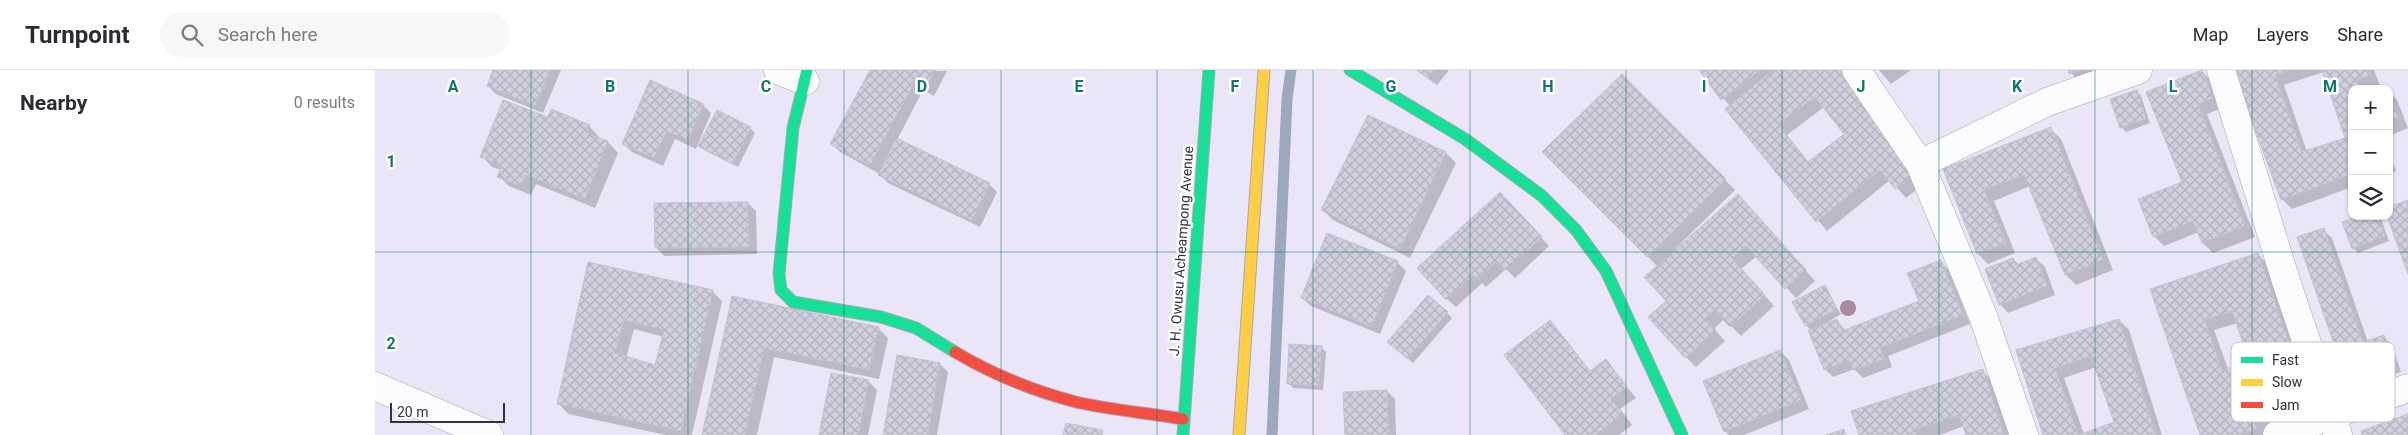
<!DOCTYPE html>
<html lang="en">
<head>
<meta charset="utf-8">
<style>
	:root { --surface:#fff; --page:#f7f7f7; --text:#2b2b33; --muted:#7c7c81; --line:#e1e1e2 }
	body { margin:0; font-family:Roboto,sans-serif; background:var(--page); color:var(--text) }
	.controls { position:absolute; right:15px; top:15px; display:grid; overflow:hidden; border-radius:10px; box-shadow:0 1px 4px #0004 }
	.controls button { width:45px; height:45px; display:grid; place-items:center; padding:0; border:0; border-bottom:1px solid var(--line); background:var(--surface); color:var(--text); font:25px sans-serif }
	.scale { position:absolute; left:15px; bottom:12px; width:115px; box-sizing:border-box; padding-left:5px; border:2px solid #34303d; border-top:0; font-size:14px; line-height:18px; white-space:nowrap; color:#34303d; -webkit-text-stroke:4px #fff; paint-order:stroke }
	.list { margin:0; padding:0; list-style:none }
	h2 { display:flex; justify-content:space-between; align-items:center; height:65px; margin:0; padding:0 20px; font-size:21px }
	h2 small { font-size:16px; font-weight:400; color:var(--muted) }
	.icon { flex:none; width:28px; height:28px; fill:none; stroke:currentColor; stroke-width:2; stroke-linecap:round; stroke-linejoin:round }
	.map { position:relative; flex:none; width:2033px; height:365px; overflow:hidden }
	header { display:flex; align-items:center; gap:30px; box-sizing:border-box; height:70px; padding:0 25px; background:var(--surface); border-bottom:1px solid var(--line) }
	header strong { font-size:24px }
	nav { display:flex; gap:28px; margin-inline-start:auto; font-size:18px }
	.search { width:350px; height:45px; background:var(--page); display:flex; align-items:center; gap:12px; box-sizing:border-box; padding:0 18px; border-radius:28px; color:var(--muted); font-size:19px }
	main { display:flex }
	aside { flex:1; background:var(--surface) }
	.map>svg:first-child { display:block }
</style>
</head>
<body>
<header>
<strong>Turnpoint</strong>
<div class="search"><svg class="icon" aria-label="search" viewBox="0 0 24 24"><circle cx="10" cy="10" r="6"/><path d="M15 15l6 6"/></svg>Search here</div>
<nav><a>Map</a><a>Layers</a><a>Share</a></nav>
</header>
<main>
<aside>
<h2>Nearby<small>0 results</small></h2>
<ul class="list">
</ul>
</aside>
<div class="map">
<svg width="2033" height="365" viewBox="0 0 2033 365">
	<defs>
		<pattern id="building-cross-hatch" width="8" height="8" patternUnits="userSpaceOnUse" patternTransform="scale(1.25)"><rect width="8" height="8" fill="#d0cfdd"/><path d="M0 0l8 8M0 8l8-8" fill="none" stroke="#b3b2bf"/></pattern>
	</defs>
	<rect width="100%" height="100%" fill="#ebe6f7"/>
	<path fill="#0003" fill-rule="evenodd" d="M119 0H186L168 43 121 24 113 16Z
		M497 0 572 1 559 26 548 20 522 70 614 114 622 122 605 157 513 113 505 104 465 82 457 74Z
		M1041 0H1074L1062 15Z
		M1325 0H1466L1555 109 1531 128 1515 110 1452 161 1351 39 1355 36ZM1449 37 1471 65 1434 93 1412 65Z
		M1504 0H1536L1516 14Z
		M1694 0H1747L1705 14Z
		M1859 0H1999L2005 16 1995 19H1977V117L1917 139 1907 129ZM1949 2 1972 68 1932 82 1909 15Z
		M1827 1 1837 12 1847 38 1832 44 1880 167 1838 183 1828 173 1824 162 1789 176 1779 166 1808 113Z
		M1247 5 1360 120 1300 179 1301 181 1373 136 1440 211 1421 228 1382 186 1366 199 1399 236 1366 266 1349 249 1339 259 1350 271 1321 297 1311 287 1283 197 1169 82Z
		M1762 21 1766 26 1775 53 1751 62 1746 57Z
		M2014 22 2022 30 2033 58 2014 66Z
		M328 35 336 43 321 79 300 69 288 96 257 82 249 74Z
		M994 46 1071 83 1081 93 1035 188 958 150 948 140Z
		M173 48 214 56 224 67 223 69 233 72 243 83 220 138 161 114 156 125 134 116 124 106 126 100 117 97 107 86Z
		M375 58 380 63 363 97 329 80 325 75Z
		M1675 59 1686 69 1738 200 1701 215 1691 205 1655 116 1619 131 1640 183 1613 194 1603 184 1570 100Z
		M2014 83 2021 101 2014 104Z
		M1133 132 1174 176 1140 208 1131 199 1111 217 1107 213 1081 237 1072 229Z
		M373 133 381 141 382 184 289 186 281 177Z
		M1987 146H2005L2014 171 1983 183 1978 178Z
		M1948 160 1957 168 1993 272 2009 267 2017 275 2026 302 1980 317 1972 309Z
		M1883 184 1893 195 1943 342 1889 360 1890 365H1826L1777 220ZM1863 253 1875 292 1853 299 1839 260Z
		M1638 189 1644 195 1661 189 1670 197 1680 225 1633 243 1625 234Z
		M1022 192 1031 201 1005 264 936 236 927 228Z
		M1565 192 1574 200 1595 254 1513 286 1517 297 1488 308 1479 299 1458 307 1450 299 1436 260 1431 255 1449 217 1466 244 1446 256 1462 251 1471 261 1545 232Z
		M214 194 337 221 347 231 317 365H291L193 344 183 333ZM259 259 289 267 281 296 251 288Z
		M358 227 503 258 513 268 504 309 399 287 382 365H329Z
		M1072 243 1077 248 1038 293 1019 277Z
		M1744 250 1754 260 1787 365H1669L1642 281ZM1721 297 1741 353 1709 364 1689 308Z
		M1175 251 1216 302 1230 291 1261 328 1245 339 1257 355 1244 365H1192Z
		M946 277 951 282 948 320 918 318 913 313Z
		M1405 281 1414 290 1434 339 1369 365H1354L1350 361Z
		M565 294 573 302 562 365H510Z
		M1607 301 1618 311 1635 365H1592L1589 356 1565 365H1485Z
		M493 311 502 320 493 365H445Z
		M1012 321 1020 329 1021 365H971Z"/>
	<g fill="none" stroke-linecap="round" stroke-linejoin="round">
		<path stroke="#9ca8be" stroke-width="11" d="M897 365 912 29 916 0"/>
	</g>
	<path fill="url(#building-cross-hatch)" stroke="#c3c2d0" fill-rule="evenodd" d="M118 0H175L160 36 112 16Z
		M495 0H560L551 18 539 13 495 96 455 74Z
		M1042 0H1059L1053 8Z
		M1324 0H1385L1346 30Z
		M1398 0H1466L1546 99 1520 119 1505 100 1441 152 1350 39ZM1440 27 1469 64 1433 92 1403 54Z
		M1693 0H1707L1694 4Z
		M1827 0 1838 28 1823 34 1870 156 1827 173 1818 151 1778 167 1763 129 1807 112 1771 22Z
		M1858 0H1915L1900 5 1927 82 1970 68 1947 0H1993L1995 5 1982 10 1985 19H1977V104L1906 130Z
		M1247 4 1351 109 1272 187 1167 82Z
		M275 10 329 34 313 71 292 61 279 88 247 74Z
		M1762 20 1771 49 1745 58 1735 29Z
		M2014 23 2024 49 2014 53Z
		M128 30 173 47 176 39 215 55 212 63 233 71 210 129 151 105 146 116 122 107 127 95 105 87Z
		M342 40 376 57 358 94 323 76Z
		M993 45 1071 82 1025 179 946 140Z
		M1676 57 1728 190 1690 205 1649 105 1609 120 1631 173 1602 184 1568 99Z
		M521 68 615 113 597 150 503 105Z
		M1125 122 1167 167 1131 200 1122 191 1102 210 1098 205 1071 230 1042 198Z
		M1363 124 1431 200 1410 219 1371 176 1357 188 1390 225 1355 257 1339 240 1330 248 1341 260 1310 288 1273 247 1291 231 1269 207Z
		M2033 130V204L2012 146H2014V137Z
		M373 132 374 177 280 178 279 133Z
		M1984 146H2003L2010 166 1977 179 1967 152Z
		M1949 158 1988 272 2009 265 2019 293 1971 309 1922 167Z
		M952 163 1023 191 997 257 926 228Z
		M1883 183 1934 332 1879 350 1882 359 1863 365H1825L1775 219ZM1857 241 1874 291 1847 300 1830 250Z
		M1661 187 1672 216 1624 235 1610 199 1638 188 1641 195Z
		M1566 190 1588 245 1505 278 1510 289 1479 300 1474 290 1449 300 1433 260 1462 249 1467 261 1544 231 1532 203Z
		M213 192 338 220 306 361 182 334ZM249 250 289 260 280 295 240 283Z
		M1450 215 1462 239 1430 256 1417 232Z
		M1053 225 1073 242 1033 289 1012 272Z
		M357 226 504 257 494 300 389 278 370 365H327Z
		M1744 249 1781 365H1668L1641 280ZM1716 286 1739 352 1703 365 1680 298Z
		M1175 250 1215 301 1231 289 1252 317 1235 329 1248 344 1220 365H1190L1129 285Z
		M914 274 947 276 944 316 912 314Z
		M1405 280 1426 330 1349 362 1328 311Z
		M522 285 565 293 553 365H508Z
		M1608 299 1629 365H1591L1584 345 1540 360 1542 365H1484L1476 341Z
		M456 303 494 310 483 365H444Z
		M1012 320 1014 365H970L968 322Z
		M2033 344V365H1987L1986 361Z
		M691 353 728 360 727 365H688Z
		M1469 359 1471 365H1451Z"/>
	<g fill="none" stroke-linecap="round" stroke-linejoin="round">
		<defs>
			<path id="street" d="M403 0 430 11
				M1481 0 1545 94 1608 246 1649 365
				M1846 0 1911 211 1963 365
				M1545 94 1672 32 1763 0
				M0 316 114 365
				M1902 365 2033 318"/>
			<path id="fast" d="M432 0 418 58 404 204 406 220 418 232 506 247 541 258 580 282
				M975 0 1090 69 1167 126 1201 160 1231 201 1307 365
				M808 365 834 0"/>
			<path id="slow" d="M864 365 889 0"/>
			<path id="jam" d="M580 282C617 304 659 321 701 332 736 340 773 343 808 349"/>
		</defs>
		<use href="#street" stroke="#aaa6b3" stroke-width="29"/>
		<use href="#fast" stroke="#aaa6b3" stroke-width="13"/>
		<use href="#slow" stroke="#aaa6b3" stroke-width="13"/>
		<use href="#jam" stroke="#aaa6b3" stroke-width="13"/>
		<use href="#street" stroke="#fcfbfe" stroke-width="28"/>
		<use href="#fast" stroke="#16e098" stroke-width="11"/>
		<use href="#slow" stroke="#ffcf43" stroke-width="11"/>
		<use href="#jam" stroke="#f24e42" stroke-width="11"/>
	</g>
	<circle fill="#a58aa0" cx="1473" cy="238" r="8"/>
	<path fill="none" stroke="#0f766e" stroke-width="1" stroke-opacity="0.55" d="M156 0V365M313 0V365M469 0V365M626 0V365M782 0V365M938 0V365M1095 0V365M1251 0V365M1407 0V365M1564 0V365M1720 0V365M1877 0V365M0 182H2033"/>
	<g text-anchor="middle" stroke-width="5" stroke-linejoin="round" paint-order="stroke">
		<g font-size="14" fill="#34303d" stroke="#fff">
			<text transform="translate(806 181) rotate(-86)" y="5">J. H. Owusu Acheampong Avenue</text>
		</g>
	</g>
	<rect x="1856" y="272" width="164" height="80" rx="8" fill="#fff" stroke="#c2c1c5" stroke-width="1"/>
	<rect x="1866" y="287" width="22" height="6" fill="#16e098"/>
	<rect x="1866" y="309" width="22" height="7" fill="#ffcf43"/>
	<rect x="1866" y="332" width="22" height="6" fill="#f24e42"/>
	<g font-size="14" fill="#34303d">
		<text x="1897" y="295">Fast</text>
		<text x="1897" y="317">Slow</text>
		<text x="1897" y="340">Jam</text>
	</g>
	<g font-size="16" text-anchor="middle" font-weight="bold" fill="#0f766e" stroke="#fff" stroke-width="5" stroke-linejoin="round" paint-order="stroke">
		<text x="78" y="22">A</text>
		<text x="235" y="22">B</text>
		<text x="391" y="22">C</text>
		<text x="547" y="22">D</text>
		<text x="704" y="22">E</text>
		<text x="860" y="22">F</text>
		<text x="1016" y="22">G</text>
		<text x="1173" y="22">H</text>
		<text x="1329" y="22">I</text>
		<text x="1486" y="22">J</text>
		<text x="1642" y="22">K</text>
		<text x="1798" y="22">L</text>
		<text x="1955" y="22">M</text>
		<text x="16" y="97">1</text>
		<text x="16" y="279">2</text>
	</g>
</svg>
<div class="controls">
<button>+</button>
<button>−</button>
<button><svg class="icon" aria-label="layers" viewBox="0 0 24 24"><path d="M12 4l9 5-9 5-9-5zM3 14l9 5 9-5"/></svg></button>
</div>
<div class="scale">20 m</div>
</div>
</main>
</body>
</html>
